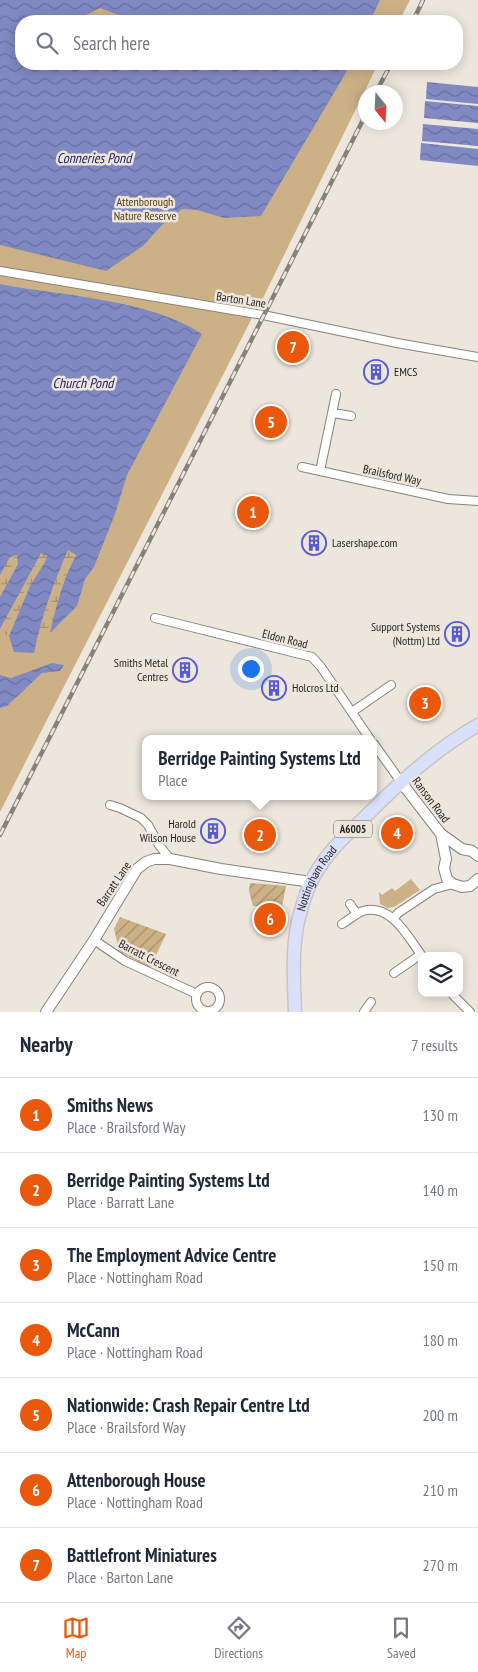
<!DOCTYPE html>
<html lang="en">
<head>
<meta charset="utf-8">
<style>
	:root { --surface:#fff; --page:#f2f2f3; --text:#1f2937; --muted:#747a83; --line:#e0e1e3; --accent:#ea580c }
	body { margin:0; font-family:"PT Sans Narrow",sans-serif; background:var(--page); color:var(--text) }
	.controls { position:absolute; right:15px; bottom:15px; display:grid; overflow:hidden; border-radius:10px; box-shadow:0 2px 12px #0003 }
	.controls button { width:45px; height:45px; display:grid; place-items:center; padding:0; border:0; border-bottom:1px solid var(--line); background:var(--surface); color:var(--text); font:25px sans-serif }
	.compass { position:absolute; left:358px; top:85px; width:45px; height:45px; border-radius:50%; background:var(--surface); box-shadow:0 2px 12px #0003; rotate:162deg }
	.you { position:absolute; left:250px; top:668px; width:18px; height:18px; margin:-12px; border:4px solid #fff; border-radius:50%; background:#1a73e8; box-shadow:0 0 0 8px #1a73e833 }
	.badge { display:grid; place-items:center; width:32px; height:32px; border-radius:50%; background:var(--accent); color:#fff; font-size:16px; font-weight:700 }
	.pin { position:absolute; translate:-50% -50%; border:2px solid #fff; box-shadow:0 1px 5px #0006 }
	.popup { position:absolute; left:142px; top:735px; width:235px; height:65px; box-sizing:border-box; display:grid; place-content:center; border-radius:10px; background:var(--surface); filter:drop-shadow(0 1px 4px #0005); font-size:16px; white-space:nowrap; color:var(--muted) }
	.popup b { font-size:19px; color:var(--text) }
	.popup::after { content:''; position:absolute; left:50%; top:100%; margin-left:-10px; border:10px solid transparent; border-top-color:var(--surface) }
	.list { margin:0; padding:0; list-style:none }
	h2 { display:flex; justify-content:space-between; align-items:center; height:65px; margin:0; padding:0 20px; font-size:21px }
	h2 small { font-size:16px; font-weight:400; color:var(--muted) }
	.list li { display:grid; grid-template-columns:32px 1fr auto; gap:15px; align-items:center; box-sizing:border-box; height:75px; padding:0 20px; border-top:1px solid var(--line) }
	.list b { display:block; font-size:19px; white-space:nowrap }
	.list p { margin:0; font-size:16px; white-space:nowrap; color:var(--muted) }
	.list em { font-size:16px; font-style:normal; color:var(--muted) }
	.icon { flex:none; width:28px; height:28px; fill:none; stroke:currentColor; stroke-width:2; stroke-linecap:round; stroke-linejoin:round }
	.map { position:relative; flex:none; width:478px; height:1012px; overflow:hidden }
	.search { position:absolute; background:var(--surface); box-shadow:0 2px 12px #0003; left:15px; right:15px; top:15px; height:55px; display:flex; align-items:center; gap:12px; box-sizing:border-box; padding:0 18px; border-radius:20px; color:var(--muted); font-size:19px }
	.sheet { height:590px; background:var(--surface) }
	nav { display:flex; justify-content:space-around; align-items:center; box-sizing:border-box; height:70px; border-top:1px solid var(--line); background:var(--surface); font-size:14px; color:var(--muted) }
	nav a { display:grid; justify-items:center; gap:2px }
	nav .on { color:var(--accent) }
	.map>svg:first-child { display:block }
</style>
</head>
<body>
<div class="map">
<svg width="478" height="1012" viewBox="0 0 478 1012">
	<defs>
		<pattern id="forest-firs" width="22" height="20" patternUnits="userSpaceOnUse" patternTransform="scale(1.25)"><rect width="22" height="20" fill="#cdb186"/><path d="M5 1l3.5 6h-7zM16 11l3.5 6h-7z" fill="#a68f6d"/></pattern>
		<pattern id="wetland-marsh" width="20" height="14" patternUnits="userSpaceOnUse" patternTransform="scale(1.25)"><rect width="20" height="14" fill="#cdb186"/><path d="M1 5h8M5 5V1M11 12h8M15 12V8" fill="none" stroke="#a68f6d"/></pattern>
		<pattern id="garden-furrows" width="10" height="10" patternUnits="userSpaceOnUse" patternTransform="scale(1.25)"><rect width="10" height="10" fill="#cdb186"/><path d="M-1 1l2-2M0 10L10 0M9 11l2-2" fill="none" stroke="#a68f6d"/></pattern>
		<pattern id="water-waves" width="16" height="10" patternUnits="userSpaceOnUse" patternTransform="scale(1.25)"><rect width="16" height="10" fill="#8189c3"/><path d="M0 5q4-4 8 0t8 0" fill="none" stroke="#696f9e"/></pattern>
	</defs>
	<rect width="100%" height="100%" fill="#ede6dd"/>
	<path fill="#cdb186" d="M0 0H410L399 21H21V64H378L259 306 257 308H252L251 320 0 812Z
		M411 879 420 890 394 907 388 908 380 904 379 892 382 895 392 888 395 891Z"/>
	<path fill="url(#forest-firs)" d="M100 8 119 15 118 21H79L84 16Z"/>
	<path fill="url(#wetland-marsh)" d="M115 514 94 567 85 579 77 606 50 633 38 635 34 653 14 652 9 636 0 633V533Z"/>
	<path fill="url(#garden-furrows)" d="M250 883 286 886 282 907 253 906 249 891Z
		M120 917 166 934 150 968 117 950 118 945 114 929Z"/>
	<path fill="url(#water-waves)" d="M0 0H380L370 21H118L119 15 100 8 84 16 79 21H21V64H133L142 70H151L153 64H350L344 76 261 216 224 218 197 210 182 209 161 226 143 246 106 271 0 245Z
		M427 82 478 87V104L426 99Z
		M425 101 478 106V123L424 118Z
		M423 124 478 129V146L422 141Z
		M421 143 478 149V166L420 160Z
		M0 284C62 296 150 299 202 334L127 475 115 514 94 567 85 579 77 606 50 633C56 606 63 580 76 555L68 550C53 584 41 618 34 653L14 652 9 636 30 586 45 562 47 556 41 553 0 629V597L18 564 17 555 10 557 0 575Z
		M52 663 64 665 60 671 42 673 7 706 0 708V675L11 678Z"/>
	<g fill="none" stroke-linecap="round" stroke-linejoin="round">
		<defs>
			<path id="minor" d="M0 271 263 315 397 343 478 357
				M333 413 351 416
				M302 467 448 499 478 501
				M320 471 336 394
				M155 618 312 657 321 667 370 739
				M352 712 391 685
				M374 744 401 782
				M110 805 120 808 141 818 148 825 159 845 170 859
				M350 904 357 914
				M393 919 398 913 434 889 453 884
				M342 924C349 920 355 914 363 911 391 903 408 937 422 956
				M94 940 125 961 197 994
				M394 973 420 955
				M196 999a12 12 0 1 1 24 0a12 12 0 1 1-24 0Z
				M451 993 470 1012
				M364 1012 371 1002"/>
			<path id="tertiary" d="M401 782 441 834 462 849 472 851 478 856
				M441 834 446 859 444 868 447 879 453 884 462 887 470 886 478 879
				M46 1012 94 940 137 869 146 862 154 859H170L221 869 311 882"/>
			<g id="primary">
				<path id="s1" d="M295 1012C294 980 291 945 300 914 303 903 306 892 311 882 323 856 346 835 367 815 401 781 436 749 478 725"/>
			</g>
		</defs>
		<use href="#minor" stroke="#88827a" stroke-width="10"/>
		<use href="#tertiary" stroke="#88827a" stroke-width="12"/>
		<use href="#primary" stroke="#c6c5c4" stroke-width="15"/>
		<use href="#minor" stroke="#fff" stroke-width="8"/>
		<use href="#tertiary" stroke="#fff" stroke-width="10"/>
		<use href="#primary" stroke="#dbe0fa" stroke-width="12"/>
		<defs>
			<path id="rail" d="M413 21 423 0
				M376 92 391 64
				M0 835 366 114"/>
		</defs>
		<use href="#rail" stroke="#86817b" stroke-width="4.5"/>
		<use href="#rail" stroke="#ede6dd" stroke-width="2.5" stroke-dasharray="8" stroke-linecap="butt"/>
	</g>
	<defs>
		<symbol id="building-ring" viewBox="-11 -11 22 22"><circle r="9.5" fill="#ede6dd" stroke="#585ad1" stroke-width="1.5"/><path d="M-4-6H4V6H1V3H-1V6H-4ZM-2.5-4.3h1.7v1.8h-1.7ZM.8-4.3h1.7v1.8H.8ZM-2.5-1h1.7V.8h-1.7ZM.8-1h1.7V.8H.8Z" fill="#585ad1"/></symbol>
	</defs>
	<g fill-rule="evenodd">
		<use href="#building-ring" x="362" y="358" width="28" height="28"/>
		<use href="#building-ring" x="300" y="529" width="28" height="28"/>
		<use href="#building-ring" x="443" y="620" width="28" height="28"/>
		<use href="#building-ring" x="171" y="656" width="28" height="28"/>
		<use href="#building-ring" x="260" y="674" width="28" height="28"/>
		<use href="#building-ring" x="199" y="817" width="28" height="28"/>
	</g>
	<g text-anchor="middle" stroke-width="5" stroke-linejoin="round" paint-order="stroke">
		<rect fill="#ede6dd" stroke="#5f5b56" stroke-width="1" x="334" y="820.5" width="38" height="17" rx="4"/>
		<g font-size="11" font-weight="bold" fill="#221f1c">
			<text x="353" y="833">A6005</text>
		</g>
		<g font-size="12" fill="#563c0e" stroke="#ede6dd">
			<text x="145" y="206">Attenborough<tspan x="145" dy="14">Nature Reserve</tspan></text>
		</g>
		<g font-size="12" fill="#221f1c" stroke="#ede6dd">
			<text transform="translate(241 300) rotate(9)" y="4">Barton Lane</text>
			<text transform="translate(392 475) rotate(12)" y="4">Brailsford Way</text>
			<text transform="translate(285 639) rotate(14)" y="4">Eldon Road</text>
			<text transform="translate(431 800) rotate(53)" y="4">Ranson Road</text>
			<text dy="4" stroke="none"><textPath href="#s1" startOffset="138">Nottingham Road</textPath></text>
			<text transform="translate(114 884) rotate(-56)" y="4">Barratt Lane</text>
			<text transform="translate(149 958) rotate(27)" y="4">Barratt Crescent</text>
		</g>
		<g font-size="12" fill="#221f1c" stroke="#ede6dd" text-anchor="start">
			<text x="394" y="376">EMCS</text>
			<text x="332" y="547">Lasershape.com</text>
			<text x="440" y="631" text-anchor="end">Support Systems<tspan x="440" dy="14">(Nottm) Ltd</tspan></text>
			<text x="168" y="667" text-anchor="end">Smiths Metal<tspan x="168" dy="14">Centres</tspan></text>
			<text x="292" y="692">Holcros Ltd</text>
			<text x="196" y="828" text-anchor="end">Harold<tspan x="196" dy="14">Wilson House</tspan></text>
		</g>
		<g font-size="14" font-style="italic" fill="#1f1c60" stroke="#ede6dd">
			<text x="94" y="163">Conneries Pond</text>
			<text x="83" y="388">Church Pond</text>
		</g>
	</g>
</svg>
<div class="controls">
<button><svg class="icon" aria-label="layers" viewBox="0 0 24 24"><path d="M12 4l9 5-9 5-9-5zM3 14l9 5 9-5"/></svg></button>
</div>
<svg class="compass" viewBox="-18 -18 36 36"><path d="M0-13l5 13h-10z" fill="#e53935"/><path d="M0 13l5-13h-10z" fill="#747a83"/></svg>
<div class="you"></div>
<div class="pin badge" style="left:253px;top:512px">1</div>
<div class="pin badge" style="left:260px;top:835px">2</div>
<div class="popup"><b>Berridge Painting Systems Ltd</b>Place</div>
<div class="pin badge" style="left:425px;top:703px">3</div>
<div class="pin badge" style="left:397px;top:833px">4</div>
<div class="pin badge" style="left:271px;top:422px">5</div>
<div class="pin badge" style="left:270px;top:919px">6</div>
<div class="pin badge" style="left:293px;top:347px">7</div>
<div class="search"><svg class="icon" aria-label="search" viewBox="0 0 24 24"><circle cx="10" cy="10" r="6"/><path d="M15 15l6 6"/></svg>Search here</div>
</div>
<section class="sheet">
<h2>Nearby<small>7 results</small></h2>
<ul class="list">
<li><span class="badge">1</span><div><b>Smiths News</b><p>Place · Brailsford Way</p></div><em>130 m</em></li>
<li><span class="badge">2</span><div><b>Berridge Painting Systems Ltd</b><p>Place · Barratt Lane</p></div><em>140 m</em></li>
<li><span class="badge">3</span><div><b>The Employment Advice Centre</b><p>Place · Nottingham Road</p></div><em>150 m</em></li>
<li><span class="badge">4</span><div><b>McCann</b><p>Place · Nottingham Road</p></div><em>180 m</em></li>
<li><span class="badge">5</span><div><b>Nationwide: Crash Repair Centre Ltd</b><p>Place · Brailsford Way</p></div><em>200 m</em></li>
<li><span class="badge">6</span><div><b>Attenborough House</b><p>Place · Nottingham Road</p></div><em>210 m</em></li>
<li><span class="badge">7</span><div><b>Battlefront Miniatures</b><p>Place · Barton Lane</p></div><em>270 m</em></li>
</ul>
</section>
<nav>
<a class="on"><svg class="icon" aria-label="map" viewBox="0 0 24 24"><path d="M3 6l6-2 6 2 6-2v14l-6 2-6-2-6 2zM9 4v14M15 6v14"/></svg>Map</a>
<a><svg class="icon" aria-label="directions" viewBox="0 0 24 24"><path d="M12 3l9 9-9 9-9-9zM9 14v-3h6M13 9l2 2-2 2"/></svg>Directions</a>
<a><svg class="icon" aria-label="saved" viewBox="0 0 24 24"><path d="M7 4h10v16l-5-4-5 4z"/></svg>Saved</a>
</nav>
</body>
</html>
